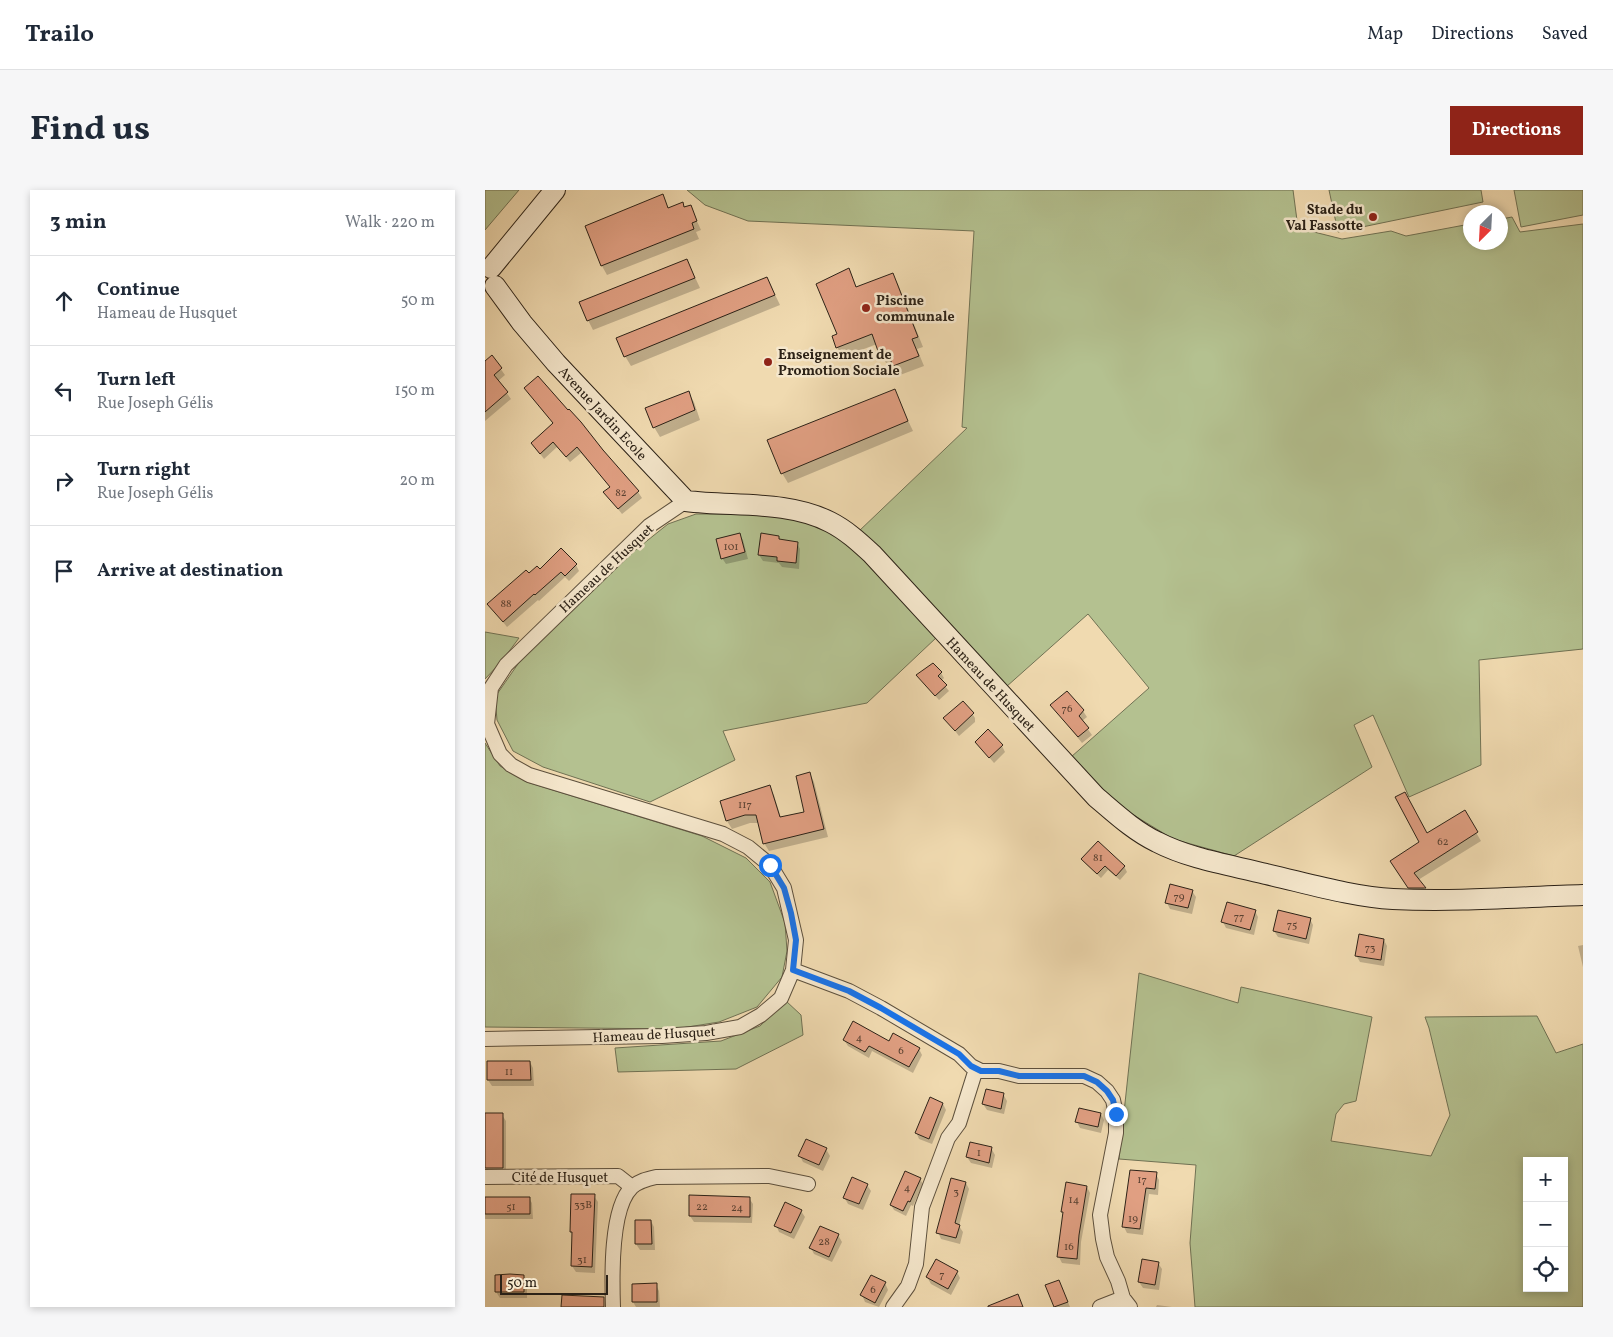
<!DOCTYPE html>
<html lang="en">
<head>
<meta charset="utf-8">
<style>
	:root { --surface:#fff; --page:#f6f6f7; --text:#1f2937; --muted:#747a83; --line:#e0e1e3; --accent:#8f2418 }
	body { margin:0; font-family:Vollkorn,serif; background:var(--page); color:var(--text) }
	.controls { position:absolute; right:15px; bottom:15px; display:grid; overflow:hidden; border-radius:0px; box-shadow:0 2px 8px #0003 }
	.controls button { width:45px; height:45px; display:grid; place-items:center; padding:0; border:0; border-bottom:1px solid var(--line); background:var(--surface); color:var(--text); font:25px sans-serif }
	.compass { position:absolute; left:978px; top:15px; width:45px; height:45px; border-radius:50%; background:var(--surface); box-shadow:0 2px 8px #0003; rotate:204deg }
	.scale { position:absolute; left:15px; bottom:12px; width:108px; box-sizing:border-box; padding-left:5px; border:2px solid #2c2217; border-top:0; font-size:14px; line-height:18px; white-space:nowrap; color:#2c2217; -webkit-text-stroke:4px #f5e7cc; paint-order:stroke }
	.stop { position:absolute; width:15px; height:15px; margin:-11px; border:4px solid #1a73e8; border-radius:50%; background:#fff }
	.stop.end { background:#1a73e8; border-color:#fff; box-shadow:0 1px 5px #0008 }
	.list { margin:0; padding:0; list-style:none }
	h2 { display:flex; justify-content:space-between; align-items:center; height:65px; margin:0; padding:0 20px; font-size:21px }
	h2 small { font-size:16px; font-weight:400; color:var(--muted) }
	.list li { display:grid; grid-template-columns:32px 1fr auto; gap:15px; align-items:center; box-sizing:border-box; height:90px; padding:0 20px; border-top:1px solid var(--line) }
	.list b { display:block; font-size:19px; white-space:nowrap }
	.list p { margin:0; font-size:16px; white-space:nowrap; color:var(--muted) }
	.list em { font-size:16px; font-style:normal; color:var(--muted) }
	.icon { flex:none; width:28px; height:28px; fill:none; stroke:currentColor; stroke-width:2; stroke-linecap:round; stroke-linejoin:round }
	.map { position:relative; flex:none; width:1098px; height:1117px; overflow:hidden; border-radius:0px }
	header { display:flex; align-items:center; gap:30px; box-sizing:border-box; height:70px; padding:0 25px; background:var(--surface); border-bottom:1px solid var(--line) }
	header strong { font-size:24px }
	nav { display:flex; gap:28px; margin-inline-start:auto; font-size:18px }
	.intro { display:flex; align-items:center; justify-content:space-between; box-sizing:border-box; height:120px; padding:0 30px }
	h1 { margin:0; font-size:35px }
	.button { padding:12px 22px; border-radius:0px; background:var(--accent); color:#fff; font-size:18px; font-weight:700 }
	main { display:flex; gap:30px; padding:0 30px }
	aside { flex:1; background:var(--surface); border-radius:0px; box-shadow:0 2px 8px #0003 }
	.map>svg:first-child { display:block }
</style>
</head>
<body>
<header>
<strong>Trailo</strong>
<nav><a>Map</a><a>Directions</a><a>Saved</a></nav>
</header>
<div class="intro"><h1>Find us</h1><a class="button">Directions</a></div>
<main>
<aside>
<h2>3 min<small>Walk · 220 m</small></h2>
<ul class="list">
<li><svg class="icon" aria-label="ahead" viewBox="0 0 24 24"><path d="M12 20V5M6 11l6-6 6 6"/></svg><div><b>Continue</b><p>Hameau de Husquet</p></div><em>50 m</em></li>
<li><svg class="icon" aria-label="left" viewBox="0 0 24 24"><path d="M17 20v-9H6M10 6l-5 5 5 5"/></svg><div><b>Turn left</b><p>Rue Joseph Gélis</p></div><em>150 m</em></li>
<li><svg class="icon" aria-label="right" viewBox="0 0 24 24"><path d="M7 20v-9h11M14 6l5 5-5 5"/></svg><div><b>Turn right</b><p>Rue Joseph Gélis</p></div><em>20 m</em></li>
<li><svg class="icon" aria-label="arrive" viewBox="0 0 24 24"><path d="M6 21V4h12l-3 4 3 4H6"/></svg><div><b>Arrive at destination</b></div></li>
</ul>
</aside>
<div class="map">
<svg width="1098" height="1117" viewBox="0 0 1098 1117">
	<rect width="100%" height="100%" fill="#f0dab0"/>
	<filter id="stains"><feTurbulence type="fractalNoise" baseFrequency=".004" numOctaves="4"/><feColorMatrix values="0 0 0 0 .2 0 0 0 0 .09 0 0 0 0 .02 0 0 0 .5 -.17"/></filter>
	<radialGradient id="worn" r=".72"><stop offset=".6" stop-color="#630" stop-opacity="0"/><stop offset="1" stop-color="#630" stop-opacity=".3"/></radialGradient>
	<path fill="#b4c190" stroke="#707254" fill-rule="evenodd" d="M0 0H34L0 40Z
		M202 0H808L813 38 857 49 906 41 921 46 985 34 986 52H1016V29L1027 27 1035 42 1098 34V459L994 470 996 575 924 607 888 525 869 535 887 577 749 666 688 649 637 618 586 567 664 498 603 424 521 497 373 342 482 238 477 237 489 41 263 31 220 15Z
		M844 0H996L998 12 853 42Z
		M1029 0H1098V25L1036 37Z
		M211 324H261L323 330 362 351 452 447 382 513 238 541 250 570 165 612 58 577 28 561 12 530 10 507 35 471 143 366 183 334Z
		M0 442 34 448 16 472 0 489Z
		M0 553 15 576 42 592 217 646 261 668 285 692 300 733 302 761 297 787 272 817 234 832 190 839 0 837Z
		M654 783 753 813 756 797 887 827 871 911 859 914 851 924 846 951 946 966 965 925 944 838 940 827 1052 826 1071 863 1098 854V1117H710L705 1053 711 975 634 969ZM1042 971H1079V1098H1042Z
		M301 811 316 825 318 845 251 879 133 882 130 858 236 851 275 836Z"/>
	<path fill="#0003" d="M177 5 184 19 197 14 200 18 205 16 216 40 211 42 214 49 122 85 117 76 102 37Z
		M202 70 215 98 108 140 103 130Z
		M363 80 372 98 407 84 413 94 438 157 432 159 439 176 415 185 407 171 401 173 392 154 358 167 352 157Z
		M282 88 295 115 146 176 140 166Z
		M7 167 20 185 13 191 26 209 0 231V173Z
		M41 199 117 261 153 302 157 308 137 324 120 303 126 298 96 263 85 272 72 257 59 269 47 253 69 234Z
		M409 201 428 241 303 293 297 283Z
		M203 202 209 212 215 230 175 247 169 237Z
		M254 344 258 350 263 369 241 374 237 368Z
		M294 347 296 351 312 353 315 359 314 379 297 377 294 373 278 371 274 365Z
		M91 375 94 381 84 391 80 387 54 411 53 410 22 437 4 414 55 381Z
		M456 483 459 488 456 491 464 501 454 510 433 486Z
		M567 516 598 521 602 527 597 531 607 545 597 553Z
		M486 522 490 528V532L474 546 460 528Z
		M491 552 517 556 520 562 509 573Z
		M325 584 329 592 343 647 284 661 279 653 274 633H265L247 639 242 631 236 612 284 597 289 605 296 628 321 623Z
		M979 622 996 651 933 690 943 705H928L911 679 936 653 942 645Z
		M598 669 639 676 642 682 635 690 623 680 616 688 601 674Z
		M707 701 711 707 707 724 685 719 682 713Z
		M770 721 773 727 769 745 741 738 738 732Z
		M825 729 828 735 824 754 793 747 789 741Z
		M899 750 902 756 899 776 875 772 871 765Z
		M1098 755V777L1093 756Z
		M359 850 404 853 434 859 437 865 428 883 387 861 384 868 363 856Z
		M3 872H45L48 878 49 896H7L3 890Z
		M518 904 522 911 519 924 502 920 498 914Z
		M445 909 458 914 461 920 447 954 434 949 431 942Z
		M616 924 619 930 616 943 595 938 592 932Z
		M17 925 21 931V984H4L0 978Z
		M506 958 510 965 507 978 486 973 482 967Z
		M341 959 345 966 338 981 318 972 315 966Z
		M646 981 671 984 674 990 673 1005 664 1004 658 1045 642 1043 639 1037Z
		M435 989 438 994 428 1016 426 1015 421 1026 409 1020 406 1015Z
		M481 993 484 999 474 1036 478 1042 475 1054 456 1049 453 1042Z
		M382 995 386 1001 378 1020 363 1014 359 1007Z
		M602 997 605 1003 596 1052 595 1075 577 1073 574 1067 579 1024 577 1021Z
		M109 1006 113 1012 110 1083 91 1082 87 1076 88 1046 86 1042Z
		M0 1008H44L47 1013 48 1029H0Z
		M264 1008 268 1014 267 1033 209 1032 205 1026Z
		M316 1021 320 1027 309 1049 294 1042 291 1035Z
		M151 1031H166L169 1037 170 1060H155L151 1054Z
		M353 1045 357 1052 347 1072 329 1064 326 1058Z
		M673 1073 677 1079 674 1100 658 1098 654 1092Z
		M472 1082 475 1088 466 1105 446 1094 442 1087Z
		M12 1086H39L42 1092V1108H15L11 1102Z
		M400 1093 403 1100 394 1117 380 1112 377 1105Z
		M171 1095 174 1101 175 1117H151L148 1112Z
		M562 1096 577 1097 585 1117H570Z
		M672 1115 687 1117H671Z"/>
	<path fill="#e09f82" stroke="#2c2217" d="M178 4 183 18 198 12 199 17 206 15 212 31 207 33 209 39 116 76 100 36Z
		M202 69 210 88 102 131 94 112Z
		M364 78 371 97 408 83 433 147 427 149 434 166 408 176 402 162 394 164 387 144 351 158 347 146 352 144 331 94Z
		M282 87 290 105 139 167 131 148Z
		M7 165 17 178 9 185 23 202 0 222V171Z
		M53 186 83 220 84 219 96 232 118 260 154 301 133 319 118 302 125 297 92 257 81 267 68 252 55 264 46 253 68 233 39 198Z
		M410 199 423 231 296 284 282 250Z
		M204 201 210 220 168 238 160 218Z
		M255 343 260 362 236 369 231 349Z
		M276 343 294 346V349L313 352 311 373 292 371V367L273 365Z
		M76 358 92 374 80 386 76 382 50 405 49 404 18 432 2 414 41 380 44 383 52 376 55 379Z
		M448 473 457 482 453 486 462 495 450 506 431 485Z
		M582 501 599 520 594 526 604 538 593 547 565 515Z
		M478 511 489 523 470 541 458 528Z
		M503 539 518 555 504 568 490 552Z
		M325 582 339 639 278 654 271 625H260L241 631 235 611 285 595 295 627 319 622 311 586Z
		M920 602 942 643 980 620 993 642 929 683 941 698H923L905 671 934 652 910 607Z
		M613 651 640 676 631 686 620 676 612 684 596 669Z
		M685 694 708 700 703 718 680 713Z
		M742 712 771 720 765 740 736 732Z
		M793 720 826 728 821 749 788 741Z
		M874 744 899 749 896 770 870 766Z
		M368 831 404 851 408 843 435 858 424 877 384 856 380 862 358 850Z
		M2 871H45L46 890H2Z
		M501 899 519 903 516 919 497 914Z
		M445 907 458 913 444 949 430 943Z
		M594 918 616 923 613 937 590 932Z
		M0 923H18V978H0Z
		M321 949 342 958 334 975 313 966Z
		M485 952 507 957 504 973 481 967Z
		M645 980 672 982 670 999 661 998 655 1039 637 1037Z
		M420 981 436 988 425 1012 423 1011 418 1021 405 1015Z
		M367 987 383 994 374 1014 358 1008Z
		M466 988 481 992 470 1033 475 1035 471 1048 451 1043Z
		M581 992 602 996 594 1045 592 1069 572 1067 578 1022H576Z
		M86 1004H110L107 1077 86 1076 87 1042H85Z
		M204 1005 265 1007V1027L204 1026Z
		M0 1007H45V1024H0Z
		M300 1012 317 1020 306 1043 289 1036Z
		M150 1030H166L167 1054H150Z
		M335 1036 354 1044 344 1067 324 1058Z
		M451 1069 473 1081 463 1099 441 1087Z
		M657 1069 674 1072 670 1095 653 1092Z
		M25 1084 39 1085V1102H10V1085Z
		M386 1085 401 1092 390 1113 375 1105Z
		M574 1090 583 1112 569 1117 560 1095Z
		M172 1093V1112H147V1094Z
		M533 1104 538 1117H503V1116Z
		M77 1105 119 1107V1117H76Z"/>
	<g fill="none" stroke-linecap="round" stroke-linejoin="round">
		<defs>
			<path id="street" d="M308 780 364 801 396 818 474 864 486 876 496 881H514L534 886H599L612 892 622 901 628 910 631 924V943L615 1025 618 1049 622 1067 633 1091 638 1108 645 1117
				M0 849 177 846 221 843 255 837 276 825 296 808 308 780 311 750 299 698 285 675 263 657 238 644 44 585 26 575 15 564 2 534 6 498 21 475 164 336 201 311
				M0 987 133 986 147 997
				M128 1117C127 1088 125 1018 147 997 154 991 162 989 171 987L284 986 323 994
				M408 1117 423 1096 431 1074 437 1017 463 948 474 933 491 879
				M615 1117 638 1108"/>
			<path id="secondary" d="M6 78 70 0
				M10 96 37 133 71 173 201 311C248 317 302 310 345 332 361 340 374 352 387 364L611 607C630 623 649 641 672 652 705 669 745 675 781 684 821 693 868 707 908 709 971 712 1035 707 1098 705"/>
		</defs>
		<use href="#street" stroke="#5d503d" stroke-width="16"/>
		<use href="#secondary" stroke="#2c2217" stroke-width="22"/>
		<use href="#street" stroke="#f5e7cc" stroke-width="14"/>
		<use href="#secondary" stroke="#f5e7cc" stroke-width="20"/>
	</g>
	<g fill="none" stroke-linecap="round" stroke-linejoin="round">
		<path stroke="#1a73e8" stroke-width="6" d="M285 675 299 698 306 723 311 750 308 780 364 801 396 818 474 864 486 876 496 881H514L534 886H599L612 892 622 901 628 910 631 924"/>
	</g>
	<g fill="#8f2418" stroke="#f5e7cc" stroke-width="2">
		<circle cx="888" cy="27" r="5"/>
		<circle cx="381" cy="118" r="5"/>
		<circle cx="283" cy="172" r="5"/>
	</g>
	<g text-anchor="middle" stroke-width="5" stroke-linejoin="round" paint-order="stroke">
		<g font-size="11" fill="#594132">
			<text x="136" y="306">82</text>
			<text x="246" y="360">101</text>
			<text x="21" y="417">88</text>
			<text x="582" y="522">76</text>
			<text x="260" y="618">117</text>
			<text x="958" y="655">62</text>
			<text x="613" y="671">81</text>
			<text x="694" y="710">79</text>
			<text x="754" y="730">77</text>
			<text x="807" y="738">75</text>
			<text x="885" y="761">73</text>
			<text x="374" y="851">4</text>
			<text x="416" y="864">6</text>
			<text x="24" y="885">11</text>
			<text x="494" y="966">1</text>
			<text x="657" y="993">17</text>
			<text x="422" y="1001">4</text>
			<text x="471" y="1005">3</text>
			<text x="589" y="1013">14</text>
			<text x="98" y="1018">33B</text>
			<text x="26" y="1020">51</text>
			<text x="217" y="1020">22</text>
			<text x="252" y="1021">24</text>
			<text x="648" y="1032">19</text>
			<text x="339" y="1055">28</text>
			<text x="584" y="1060">16</text>
			<text x="97" y="1073">31</text>
			<text x="457" y="1088">7</text>
			<text x="388" y="1103">6</text>
		</g>
		<g font-size="14" font-weight="bold" fill="#2c2217" stroke="#f5e7cc" text-anchor="start">
			<text x="878" y="24" text-anchor="end">Stade du<tspan x="878" dy="16">Val Fassotte</tspan></text>
			<text x="391" y="115">Piscine<tspan x="391" dy="16">communale</tspan></text>
			<text x="293" y="169">Enseignement de<tspan x="293" dy="16">Promotion Sociale</tspan></text>
		</g>
		<g font-size="14" fill="#2c2217" stroke="#f5e7cc">
			<text transform="translate(118 223) rotate(47)" y="5">Avenue Jardin Ecole</text>
			<text transform="translate(121 378) rotate(-43)" y="5">Hameau de Husquet</text>
			<text transform="translate(506 494) rotate(47)" y="5">Hameau de Husquet</text>
			<text transform="translate(169 844) rotate(-3)" y="5">Hameau de Husquet</text>
			<text x="75" y="992">Cité de Husquet</text>
		</g>
	</g>
	<rect width="100%" height="100%" filter="url(#stains)"/>
	<rect width="100%" height="100%" fill="url(#worn)"/>
</svg>
<div class="controls">
<button>+</button>
<button>−</button>
<button><svg class="icon" aria-label="locate" viewBox="0 0 24 24"><circle cx="12" cy="12" r="6"/><path d="M12 2v4M12 18v4M2 12h4M18 12h4"/></svg></button>
</div>
<svg class="compass" viewBox="-18 -18 36 36"><path d="M0-13l5 13h-10z" fill="#e53935"/><path d="M0 13l5-13h-10z" fill="#747a83"/></svg>
<div class="scale">50 m</div>
<div class="stop" style="left:285px;top:675px"></div>
<div class="stop end" style="left:631px;top:924px"></div>
</div>
</main>
</body>
</html>
